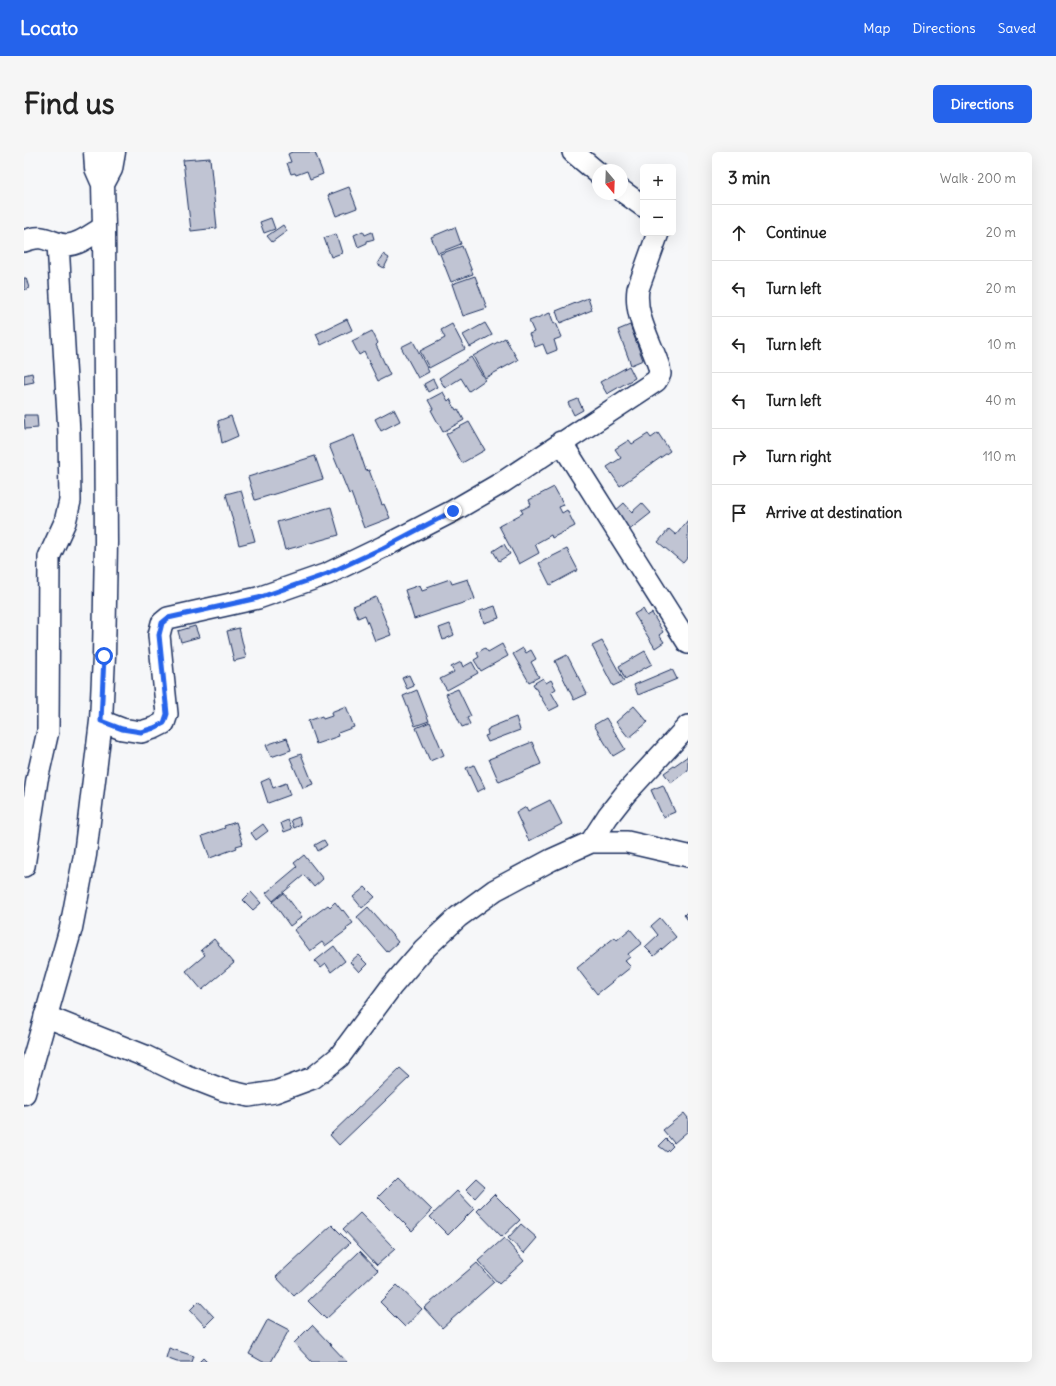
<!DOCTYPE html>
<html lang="en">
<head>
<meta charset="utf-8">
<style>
	:root { --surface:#fff; --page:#f6f6f6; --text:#222; --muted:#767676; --line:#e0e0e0; --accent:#2563eb }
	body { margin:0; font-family:Delius,sans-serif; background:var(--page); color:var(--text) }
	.controls { position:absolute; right:12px; top:12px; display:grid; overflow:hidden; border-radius:6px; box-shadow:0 4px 16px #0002 }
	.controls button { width:36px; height:36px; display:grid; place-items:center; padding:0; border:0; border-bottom:1px solid var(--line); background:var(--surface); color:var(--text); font:20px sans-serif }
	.compass { position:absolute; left:568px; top:12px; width:36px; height:36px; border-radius:50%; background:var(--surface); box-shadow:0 4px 16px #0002; rotate:161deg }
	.stop { position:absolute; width:12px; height:12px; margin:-9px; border:3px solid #2563eb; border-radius:50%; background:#fff }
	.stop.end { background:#2563eb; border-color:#fff; box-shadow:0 1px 4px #0008 }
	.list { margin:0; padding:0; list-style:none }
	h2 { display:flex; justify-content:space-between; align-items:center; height:52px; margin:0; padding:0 16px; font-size:17px }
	h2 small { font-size:13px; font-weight:400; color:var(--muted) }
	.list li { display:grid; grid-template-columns:26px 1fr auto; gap:12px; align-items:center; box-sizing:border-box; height:56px; padding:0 16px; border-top:1px solid var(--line) }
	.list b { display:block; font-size:15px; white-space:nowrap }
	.list em { font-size:13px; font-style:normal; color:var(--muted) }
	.icon { flex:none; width:22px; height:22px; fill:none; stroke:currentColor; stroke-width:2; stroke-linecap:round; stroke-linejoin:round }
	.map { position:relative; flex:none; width:664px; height:1210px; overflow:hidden; border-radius:6px }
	header { display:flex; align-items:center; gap:24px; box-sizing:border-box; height:56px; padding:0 20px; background:var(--accent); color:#fff }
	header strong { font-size:19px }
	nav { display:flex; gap:22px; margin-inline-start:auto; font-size:14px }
	.intro { display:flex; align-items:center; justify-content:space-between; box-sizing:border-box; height:96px; padding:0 24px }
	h1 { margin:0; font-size:28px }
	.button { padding:10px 18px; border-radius:6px; background:var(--accent); color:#fff; font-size:14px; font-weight:700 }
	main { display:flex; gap:24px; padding:0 24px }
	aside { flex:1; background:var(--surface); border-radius:6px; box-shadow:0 4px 16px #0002 }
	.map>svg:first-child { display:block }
</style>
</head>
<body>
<header>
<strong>Locato</strong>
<nav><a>Map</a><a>Directions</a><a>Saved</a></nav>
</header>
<div class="intro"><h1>Find us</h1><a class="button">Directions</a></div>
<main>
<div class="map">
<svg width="664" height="1210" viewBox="0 0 664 1210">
	<rect width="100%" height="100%" fill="#f6f7f9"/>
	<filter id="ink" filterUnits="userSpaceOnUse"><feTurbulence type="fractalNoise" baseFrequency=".025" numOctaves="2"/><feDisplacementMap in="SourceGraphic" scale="8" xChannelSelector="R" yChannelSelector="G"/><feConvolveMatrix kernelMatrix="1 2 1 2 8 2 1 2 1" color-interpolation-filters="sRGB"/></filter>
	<g filter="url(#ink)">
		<path fill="#c0c4d3" stroke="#1b2f5e" d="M268 0H291L299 22 286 27 283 19 272 23 271 21 267 22 263 11 267 10 264 2Z
			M186 6 193 76 167 79 159 8Z
			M325 35 333 56 312 64 304 43Z
			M247 66 251 77 240 81 236 70Z
			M259 73 263 79 248 90 243 84Z
			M431 75 437 92 414 101 407 85Z
			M339 79 341 83 348 80 350 87 343 89V91L334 95 330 83Z
			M312 82 318 101 307 105 300 86Z
			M438 94 449 122 427 130 416 102Z
			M359 102 365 106 360 116 353 112Z
			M451 124 463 156 439 164 428 132Z
			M0 126H2L5 136 0 138Z
			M564 146 568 158 536 171 532 159Z
			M526 161 530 172 532 171 538 185 530 188 533 198 523 202 519 192 511 195 505 182 510 180 505 169Z
			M323 167 328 178 297 193 292 182Z
			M461 171 468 183 446 195 439 183Z
			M428 172 441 197 405 216 396 199 421 186 417 178Z
			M606 173 619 208 607 213 594 178Z
			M348 179 354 191 352 193 366 223 354 229 340 200 335 203 328 189Z
			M481 186 494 208 461 226 449 204Z
			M389 189 405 220 394 226 377 195Z
			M447 205 461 228 445 239 437 226 421 236 415 226Z
			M605 214 611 226 583 242 576 230Z
			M8 221 10 230 0 232V223Z
			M409 227 413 235 404 240 400 232Z
			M419 240 424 249 426 247 432 258 434 257 440 268 419 280 407 258 409 257 404 248Z
			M554 247 559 258 550 263 544 251Z
			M370 257 376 269 357 279 351 267Z
			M0 263H13L14 276 1 277Z
			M207 264 214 284 198 291 194 269Z
			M445 270 461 298 438 311 422 282Z
			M634 281 646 299 596 334 583 315 597 306 591 297 605 288 608 292 624 282 627 286Z
			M330 283 342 319 345 318 358 353 360 352 366 366 340 376 327 341 325 342 305 293Z
			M291 304 299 327 231 348 224 325Z
			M530 335 540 353 535 355 538 361 543 358 551 374 528 386 527 383 511 392 515 401 495 412 475 374 499 361 497 358 507 353 505 348Z
			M217 338 231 389 215 393 202 342Z
			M600 351 608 360 618 351 627 361 604 379 589 361Z
			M307 355 315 383 261 398 253 370Z
			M664 368V405L659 411 634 390 645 377 652 383Z
			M480 392 486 402 475 409 469 399Z
			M543 397 554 418 526 433 515 411Z
			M426 427 428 432 444 427 451 447 390 467 381 438 396 433 398 439 404 437 403 435Z
			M352 445 367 483 351 489 341 463 334 466 329 454Z
			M471 454 475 466 460 471 456 459Z
			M619 457 623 464 628 461 639 480 635 483 640 490 631 496 610 462Z
			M426 472 430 483 419 488 415 476Z
			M171 474 175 485 157 490 154 479Z
			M215 476 222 506 210 509 203 479Z
			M578 489 600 529 589 534 568 494Z
			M478 492 484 504 457 519 450 508 455 505 453 501 461 496 464 500Z
			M499 496 502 501 507 498 512 507 507 510 515 525 505 530 489 502Z
			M621 499 628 512 601 527 595 514Z
			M543 503 563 542 550 548 531 509Z
			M437 510 439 515 448 510 454 521 423 538 416 527 430 520 427 515Z
			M648 517 653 527 614 543 610 533Z
			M385 523 390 534 383 537 378 526Z
			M519 526 522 531 527 528 532 537 527 540 535 554 525 559 509 532Z
			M434 537 447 564 443 566 446 572 438 575 422 542Z
			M393 538 405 569 391 574 379 544Z
			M322 554 330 575 314 581 315 584 292 592 284 569 298 564 299 567 308 564 307 560Z
			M610 554 624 570 605 586 592 570Z
			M492 565 496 578 464 590 461 584 464 583 463 578 465 577V576Z
			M582 566 601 597 589 604 570 573Z
			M406 570 420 603 406 609 392 576Z
			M263 586 267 598 247 605 242 593Z
			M508 590 517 612 475 630 465 607Z
			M277 602 289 632 279 636 266 606Z
			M664 604V618L647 631 640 621Z
			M450 613 461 636 453 640 442 616Z
			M246 626 249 636 262 631 266 643 244 651 237 630Z
			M639 633 651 660 639 665 627 638Z
			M526 648 538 672 505 689 492 661 502 655 504 659Z
			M275 665 277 673 270 676 267 668Z
			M264 668 268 677 260 680 257 671Z
			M212 670 219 692 212 694 213 696 186 706 178 684 201 676 200 674Z
			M239 672 244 679 232 688 227 681Z
			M300 688 303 693 294 699 291 693Z
			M280 703 299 727 290 735 280 723 249 749 242 741 273 715 270 711Z
			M341 735 351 745 338 756 329 745Z
			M227 740 237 751 229 758 219 748Z
			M260 741 278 765 266 774 249 750Z
			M311 750 318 759 319 758 329 771 322 776 323 778 301 794 298 790 286 799 270 778 304 753 306 755Z
			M344 755 374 790 363 800 333 765Z
			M664 759V768L660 763Z
			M636 766 652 785 630 804 621 795 634 783 627 774Z
			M606 777 618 791 604 802 606 805 601 809 607 815 573 842 553 816 591 785 593 788Z
			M190 787 210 811 178 838 162 819 181 803 177 798Z
			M310 794 321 809 307 820 302 812 297 816 291 809Z
			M334 803 343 812 335 820 326 810Z
			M376 916 386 925 315 993 306 983Z
			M660 961 664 966V979L650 991 639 978Z
			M642 987 649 994 643 1000 635 994Z
			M374 1025 408 1058 388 1079 354 1045Z
			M452 1027 461 1035 451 1046 442 1037Z
			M433 1039 450 1057 424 1083 406 1065Z
			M470 1042 496 1068 478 1085 453 1059Z
			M336 1061 371 1097 353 1113 319 1077Z
			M497 1072 513 1086 500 1101 484 1086Z
			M308 1073 326 1091 270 1144 252 1125Z
			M480 1086 500 1109 475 1132 454 1109Z
			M336 1099 354 1118 302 1167 284 1149Z
			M453 1111 470 1130 418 1176 400 1156Z
			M373 1133 398 1157 381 1175 356 1150Z
			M175 1149 190 1165 181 1174 166 1158Z
			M244 1167 265 1178 247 1210H239L225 1202Z
			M288 1173 323 1210H288L270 1191Z
			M145 1196 170 1204 168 1210H153L142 1206Z
			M179 1206 183 1210H175Z"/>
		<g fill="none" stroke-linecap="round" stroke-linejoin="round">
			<defs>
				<path id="street" d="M549 0 574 21
					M598 39 619 54
					M0 89C23 80 24 92 43 93 56 93 69 81 80 75
					M537 290 664 491
					M77 569 98 577 117 580 130 576 140 571 143 562 135 483 138 471 144 466 234 446 303 422 359 395 429 359 479 330 632 229 636 222 635 215C627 190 610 164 614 137L634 81
					M567 690 584 664 602 641 664 574
					M0 714 13 628 24 579 25 405 41 370 46 349 45 280 34 92
					M21 864 121 904 163 924 199 938 225 944 251 940 289 926 315 905 367 835 399 798 434 765 471 738 527 708 567 690H603L664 704"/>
				<path id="secondary" d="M79 32 87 17 90 0
					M0 941 47 776 61 703 77 569 80 504 82 390 80 75 79 32 72 16 71 0"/>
			</defs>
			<use href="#street" stroke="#1b2f5e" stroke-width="24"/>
			<use href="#secondary" stroke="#1b2f5e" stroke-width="25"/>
			<use href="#street" stroke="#fff" stroke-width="21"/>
			<use href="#secondary" stroke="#fff" stroke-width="22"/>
		</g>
	</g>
	<g fill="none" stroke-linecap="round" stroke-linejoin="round" filter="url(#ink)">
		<path stroke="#2563eb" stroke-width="5" d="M80 504 77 569 98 577 117 580 130 576 140 571 143 562 135 483 138 471 144 466 234 446 303 422 359 396 429 359"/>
	</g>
</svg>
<div class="controls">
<button>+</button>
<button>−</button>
</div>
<svg class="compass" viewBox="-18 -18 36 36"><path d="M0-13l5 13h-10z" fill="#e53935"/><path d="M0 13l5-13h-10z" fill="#767676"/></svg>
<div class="stop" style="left:80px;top:504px"></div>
<div class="stop end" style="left:429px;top:359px"></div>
</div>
<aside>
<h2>3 min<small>Walk · 200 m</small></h2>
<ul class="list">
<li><svg class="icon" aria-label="ahead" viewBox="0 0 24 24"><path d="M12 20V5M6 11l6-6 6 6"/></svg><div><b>Continue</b></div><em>20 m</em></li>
<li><svg class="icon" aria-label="left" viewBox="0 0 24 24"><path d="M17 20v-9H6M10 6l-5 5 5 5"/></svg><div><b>Turn left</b></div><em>20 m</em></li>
<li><svg class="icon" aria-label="left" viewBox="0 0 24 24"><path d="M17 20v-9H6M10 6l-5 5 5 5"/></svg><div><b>Turn left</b></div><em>10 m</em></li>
<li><svg class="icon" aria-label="left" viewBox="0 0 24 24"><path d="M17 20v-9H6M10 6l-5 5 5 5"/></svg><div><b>Turn left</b></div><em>40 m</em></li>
<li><svg class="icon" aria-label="right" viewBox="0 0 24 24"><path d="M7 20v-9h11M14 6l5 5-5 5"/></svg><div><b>Turn right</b></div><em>110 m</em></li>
<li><svg class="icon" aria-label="arrive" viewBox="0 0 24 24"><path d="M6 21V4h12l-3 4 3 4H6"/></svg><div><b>Arrive at destination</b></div></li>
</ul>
</aside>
</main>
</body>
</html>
